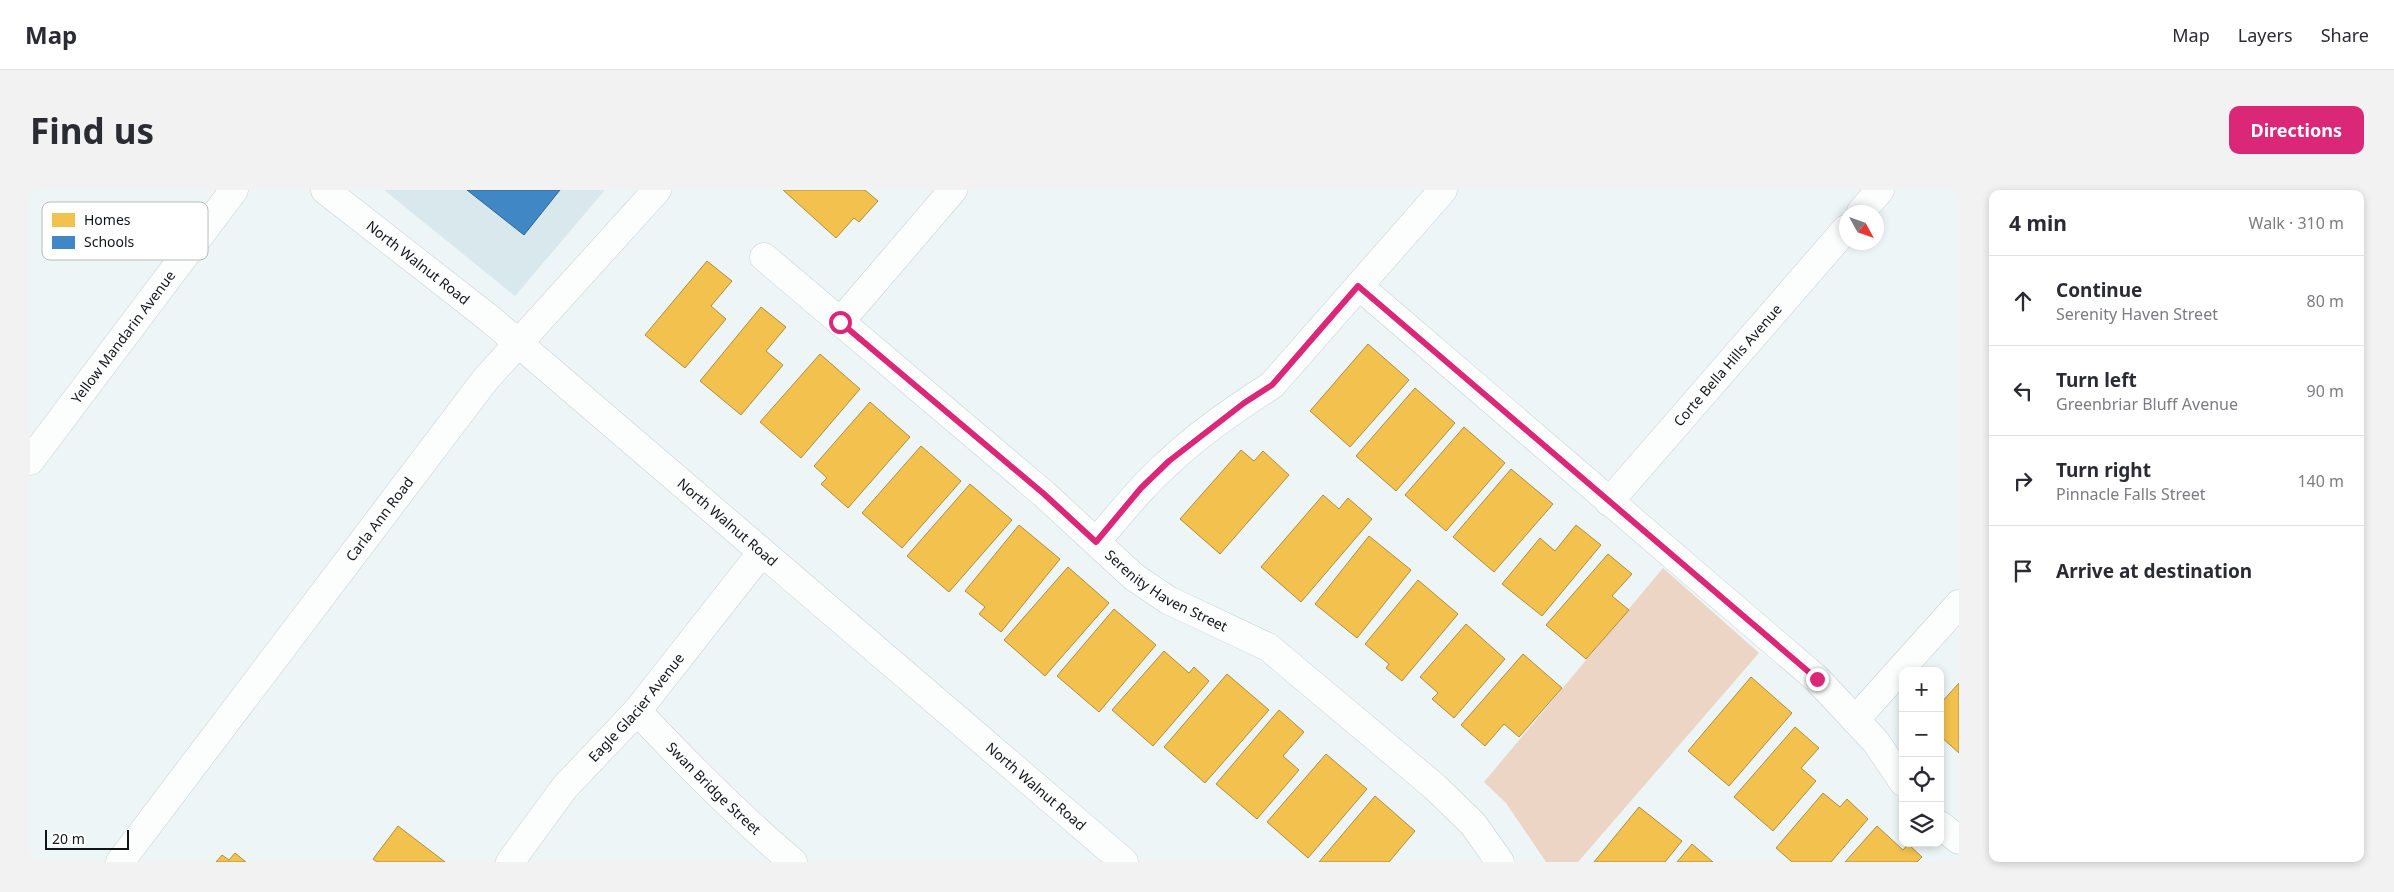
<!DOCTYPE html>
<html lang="en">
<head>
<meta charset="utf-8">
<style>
	:root { --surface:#fff; --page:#f2f2f3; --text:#2b2b33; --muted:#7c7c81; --line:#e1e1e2; --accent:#db2777 }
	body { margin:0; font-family:"Noto Sans",sans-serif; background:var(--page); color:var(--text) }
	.controls { position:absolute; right:15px; bottom:15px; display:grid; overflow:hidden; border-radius:10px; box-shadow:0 2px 8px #0003 }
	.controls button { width:45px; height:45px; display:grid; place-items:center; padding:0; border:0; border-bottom:1px solid var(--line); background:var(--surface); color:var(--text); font:25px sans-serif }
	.compass { position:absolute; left:1809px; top:15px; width:45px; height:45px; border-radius:50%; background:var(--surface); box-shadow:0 2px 8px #0003; rotate:130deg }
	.scale { position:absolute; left:15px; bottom:12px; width:84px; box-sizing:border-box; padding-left:5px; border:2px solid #111517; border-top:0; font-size:14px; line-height:18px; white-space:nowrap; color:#111517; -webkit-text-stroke:4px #fff; paint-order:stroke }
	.stop { position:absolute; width:15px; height:15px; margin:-11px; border:4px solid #db2777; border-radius:50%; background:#fff }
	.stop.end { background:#db2777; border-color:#fff; box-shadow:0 1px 5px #0008 }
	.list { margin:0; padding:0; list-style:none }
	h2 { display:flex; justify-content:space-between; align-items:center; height:65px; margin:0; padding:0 20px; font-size:21px }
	h2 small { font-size:16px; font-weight:400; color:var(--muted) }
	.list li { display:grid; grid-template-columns:32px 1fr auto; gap:15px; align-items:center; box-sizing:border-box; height:90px; padding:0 20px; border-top:1px solid var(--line) }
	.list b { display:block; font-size:19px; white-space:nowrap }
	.list p { margin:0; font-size:16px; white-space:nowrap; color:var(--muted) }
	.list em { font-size:16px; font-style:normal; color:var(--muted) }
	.icon { flex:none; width:28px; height:28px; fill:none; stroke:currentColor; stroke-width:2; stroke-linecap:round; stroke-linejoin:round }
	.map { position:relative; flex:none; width:1929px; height:672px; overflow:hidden; border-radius:10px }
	header { display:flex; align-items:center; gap:30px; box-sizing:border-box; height:70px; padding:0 25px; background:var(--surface); border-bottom:1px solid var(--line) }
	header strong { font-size:24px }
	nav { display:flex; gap:28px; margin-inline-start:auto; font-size:18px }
	.intro { display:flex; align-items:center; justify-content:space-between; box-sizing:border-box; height:120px; padding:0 30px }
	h1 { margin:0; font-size:35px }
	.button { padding:12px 22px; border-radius:10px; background:var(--accent); color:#fff; font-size:18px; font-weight:700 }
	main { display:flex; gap:30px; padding:0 30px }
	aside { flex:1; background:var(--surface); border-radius:10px; box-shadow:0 2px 8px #0003 }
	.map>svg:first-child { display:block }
</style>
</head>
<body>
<header>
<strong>Map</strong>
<nav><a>Map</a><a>Layers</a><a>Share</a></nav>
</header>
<div class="intro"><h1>Find us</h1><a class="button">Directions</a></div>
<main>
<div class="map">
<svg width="1929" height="672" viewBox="0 0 1929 672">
	<rect width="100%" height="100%" fill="#edf5f7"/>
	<path fill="#d8e8ec" d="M354 0H575L485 106Z"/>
	<path fill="#edd5c5" d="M1633 378 1729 463 1548 672H1516L1476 613 1454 592Z"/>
	<path fill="#f2c14e" stroke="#ae8d3e" d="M753 0H835L848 11 829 32 824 28 806 48Z
		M677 71 702 91 681 116 696 129 655 178 615 145Z
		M731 117 756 137 736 161 753 175 711 225 670 191Z
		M1338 154 1379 190 1320 257 1280 221Z
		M790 164 830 199 771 268 730 232Z
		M1385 198 1425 233 1366 301 1326 266Z
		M840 212 880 247 818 318 791 294 797 288 784 276Z
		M1434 237 1475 273 1416 341 1375 305Z
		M891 256 931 291 872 358 832 323Z
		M1211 260 1224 271 1233 261 1259 285 1190 364 1150 329Z
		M1481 279 1523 314 1464 382 1423 347Z
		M940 294 982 330 919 402 877 366Z
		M1293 305 1309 319 1318 308 1342 329 1271 412 1231 377Z
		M989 335 1030 369 971 442 949 424 955 417 935 401Z
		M1546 335 1571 355 1512 426 1472 394 1510 348 1525 361Z
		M1339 346 1381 380 1327 448 1285 414Z
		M1578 364 1602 384 1582 406 1599 420 1556 469 1516 435Z
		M1038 377 1079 413 1015 486 974 450Z
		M1388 390 1428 424 1372 491 1356 478 1359 474 1335 454Z
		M1084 419 1126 455 1069 522 1027 486Z
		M1436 434 1475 469 1424 528 1402 509 1408 503 1390 487Z
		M1134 461 1159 483 1164 477 1179 491 1123 556 1082 520Z
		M1493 464 1532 498 1489 547 1474 534 1455 556 1431 535Z
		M1197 484 1239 520 1175 593 1134 557Z
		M1721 487 1762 523 1699 596 1658 561Z
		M1929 493V563L1910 546V514Z
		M1249 520 1274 542 1253 566 1269 580 1227 629 1186 594Z
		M1765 537 1789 558 1771 578 1786 591 1743 641 1704 607Z
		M1296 564 1337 599 1278 668 1237 632Z
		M1793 603 1810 617 1817 609 1838 629 1801 672H1762L1746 658Z
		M1345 606 1385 641 1359 672H1289Z
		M1609 617 1652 651 1635 672H1564Z
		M368 636 415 672H347L343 669Z
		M1847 636 1873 660 1878 654 1892 667 1887 672H1815Z
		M1662 654 1683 672H1647Z
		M205 663 216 672H186L192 665 199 670Z"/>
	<path fill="#3f88c5" stroke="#316691" d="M437 0H530L494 45Z"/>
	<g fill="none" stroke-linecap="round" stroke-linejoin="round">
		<defs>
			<g id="minor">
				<path id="s1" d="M295 0 460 129 1094 672"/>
				<path d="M1831 22 1850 0"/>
				<path id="s2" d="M734 67 1014 304 1104 387 1138 410 1238 457 1405 597 1443 634 1470 672"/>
				<path d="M1329 96 1787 489 1846 552 1873 592"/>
				<path d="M810 132 923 0"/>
				<path id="s3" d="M0 271 204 0"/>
				<path id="s4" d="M1579 312 1816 39"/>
				<path d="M1066 352C1089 325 1111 297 1138 273 1169 243 1206 218 1242 195L1413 0"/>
				<path id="s5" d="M607 521C657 574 707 625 763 672"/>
				<path d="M1825 530 1929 414"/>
				<path d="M1910 635 1929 650"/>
				<path id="s6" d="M90 672 455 190 627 0"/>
				<path id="s7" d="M480 672 535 597 607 521 732 362"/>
			</g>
		</defs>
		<use href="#minor" stroke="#c9cfd0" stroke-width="29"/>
		<use href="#minor" stroke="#fcfefe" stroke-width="28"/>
	</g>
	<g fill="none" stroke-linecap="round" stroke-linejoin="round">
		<path stroke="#db2777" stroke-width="6" d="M810 132 1014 304 1066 352 1111 298 1139 271 1214 213 1242 195 1328 96 1787 489"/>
	</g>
	<g text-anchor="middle" stroke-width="5" stroke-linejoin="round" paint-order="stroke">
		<g font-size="14" fill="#111517" stroke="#fff">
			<text dy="5" stroke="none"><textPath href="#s1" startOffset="118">North Walnut Road</textPath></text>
			<text dy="5" stroke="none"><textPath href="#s3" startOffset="155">Yellow Mandarin Avenue</textPath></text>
			<text dy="5" stroke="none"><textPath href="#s4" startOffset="181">Corte Bella Hills Avenue</textPath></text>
			<text dy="5" stroke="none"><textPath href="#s6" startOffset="430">Carla Ann Road</textPath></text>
			<text dy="5" stroke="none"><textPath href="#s1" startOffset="522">North Walnut Road</textPath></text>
			<text dy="5" stroke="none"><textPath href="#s2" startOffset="524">Serenity Haven Street</textPath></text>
			<text dy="5" stroke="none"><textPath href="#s7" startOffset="200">Eagle Glacier Avenue</textPath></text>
			<text dy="5" stroke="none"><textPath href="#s1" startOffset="928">North Walnut Road</textPath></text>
			<text dy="5" stroke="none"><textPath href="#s5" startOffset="109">Swan Bridge Street</textPath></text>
		</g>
	</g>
	<rect x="12" y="12" width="166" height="58" rx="8" fill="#fff" stroke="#b8b9b9" stroke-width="1"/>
	<rect x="22" y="23" width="23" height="14" fill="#f2c14e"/>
	<rect x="22" y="46" width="23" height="13" fill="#3f88c5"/>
	<g font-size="14" fill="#111517">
		<text x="54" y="35">Homes</text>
		<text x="54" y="57">Schools</text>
	</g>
</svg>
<div class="controls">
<button>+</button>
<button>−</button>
<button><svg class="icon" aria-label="locate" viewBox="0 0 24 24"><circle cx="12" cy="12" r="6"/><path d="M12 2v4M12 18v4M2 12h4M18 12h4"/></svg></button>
<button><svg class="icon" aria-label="layers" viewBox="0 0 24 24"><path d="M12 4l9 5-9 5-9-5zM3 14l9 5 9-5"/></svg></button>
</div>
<svg class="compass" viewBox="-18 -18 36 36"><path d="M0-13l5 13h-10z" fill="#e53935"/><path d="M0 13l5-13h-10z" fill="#7c7c81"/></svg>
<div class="scale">20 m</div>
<div class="stop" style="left:810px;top:132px"></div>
<div class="stop end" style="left:1787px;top:489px"></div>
</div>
<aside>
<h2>4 min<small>Walk · 310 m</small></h2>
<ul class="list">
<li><svg class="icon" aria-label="ahead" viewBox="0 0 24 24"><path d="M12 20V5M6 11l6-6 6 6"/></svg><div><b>Continue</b><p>Serenity Haven Street</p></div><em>80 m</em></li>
<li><svg class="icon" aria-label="left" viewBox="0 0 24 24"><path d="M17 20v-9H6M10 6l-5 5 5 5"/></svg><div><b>Turn left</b><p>Greenbriar Bluff Avenue</p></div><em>90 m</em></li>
<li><svg class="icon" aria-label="right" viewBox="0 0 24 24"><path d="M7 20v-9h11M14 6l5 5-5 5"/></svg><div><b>Turn right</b><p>Pinnacle Falls Street</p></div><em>140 m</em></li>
<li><svg class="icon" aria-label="arrive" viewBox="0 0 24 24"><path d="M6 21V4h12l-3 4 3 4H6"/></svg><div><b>Arrive at destination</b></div></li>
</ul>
</aside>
</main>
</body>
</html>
